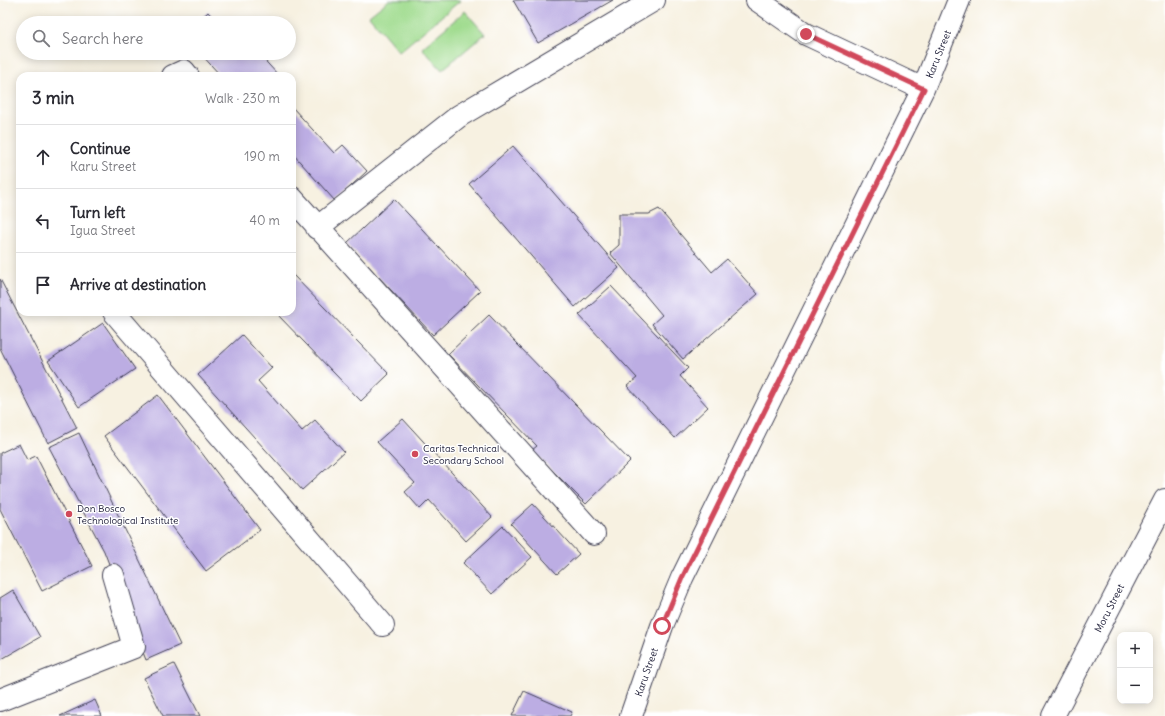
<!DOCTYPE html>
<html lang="en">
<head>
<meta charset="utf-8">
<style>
	:root { --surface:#fff; --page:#f7f7f7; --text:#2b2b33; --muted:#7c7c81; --line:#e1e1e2 }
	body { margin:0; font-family:Delius,sans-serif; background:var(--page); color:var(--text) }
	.controls { position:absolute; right:12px; bottom:12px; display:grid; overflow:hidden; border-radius:8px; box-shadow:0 2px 10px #0003 }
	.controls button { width:36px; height:36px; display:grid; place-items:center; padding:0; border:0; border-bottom:1px solid var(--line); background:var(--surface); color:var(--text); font:20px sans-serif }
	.stop { position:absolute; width:12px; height:12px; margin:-9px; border:3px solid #d1495b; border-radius:50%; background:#fff }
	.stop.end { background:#d1495b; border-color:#fff; box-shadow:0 1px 4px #0008 }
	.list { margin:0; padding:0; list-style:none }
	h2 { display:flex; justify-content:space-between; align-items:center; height:52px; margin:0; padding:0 16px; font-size:17px }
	h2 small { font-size:13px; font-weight:400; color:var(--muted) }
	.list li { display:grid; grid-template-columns:26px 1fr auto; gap:12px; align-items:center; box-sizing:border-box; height:64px; padding:0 16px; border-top:1px solid var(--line) }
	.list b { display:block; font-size:15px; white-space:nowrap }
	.list p { margin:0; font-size:13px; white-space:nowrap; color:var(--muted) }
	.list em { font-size:13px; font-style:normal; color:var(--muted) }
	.icon { flex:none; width:22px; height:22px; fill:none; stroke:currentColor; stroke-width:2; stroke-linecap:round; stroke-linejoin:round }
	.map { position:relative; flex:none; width:1165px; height:716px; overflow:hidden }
	.search { position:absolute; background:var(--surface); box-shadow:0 2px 10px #0003; left:16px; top:16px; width:280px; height:44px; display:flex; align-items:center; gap:10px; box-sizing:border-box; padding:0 14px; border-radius:22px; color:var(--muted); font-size:15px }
	.panel { position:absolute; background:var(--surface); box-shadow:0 2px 10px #0003; left:16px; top:72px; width:280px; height:244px; border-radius:12px }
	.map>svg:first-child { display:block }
</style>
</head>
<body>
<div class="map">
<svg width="1165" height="716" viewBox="0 0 1165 716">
	<rect width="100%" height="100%" fill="#fff"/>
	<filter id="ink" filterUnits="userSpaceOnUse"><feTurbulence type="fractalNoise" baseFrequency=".025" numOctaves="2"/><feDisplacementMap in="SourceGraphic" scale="8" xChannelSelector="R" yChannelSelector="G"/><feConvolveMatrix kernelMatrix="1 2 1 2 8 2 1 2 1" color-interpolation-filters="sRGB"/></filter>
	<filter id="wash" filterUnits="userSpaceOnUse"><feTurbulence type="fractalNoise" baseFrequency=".012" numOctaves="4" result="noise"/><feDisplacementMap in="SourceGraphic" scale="16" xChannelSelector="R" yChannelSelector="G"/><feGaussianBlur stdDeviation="0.9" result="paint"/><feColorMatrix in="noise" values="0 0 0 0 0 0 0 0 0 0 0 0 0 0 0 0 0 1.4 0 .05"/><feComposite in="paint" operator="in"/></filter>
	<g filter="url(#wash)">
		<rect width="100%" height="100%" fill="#f7f1e1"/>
		<path fill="#a0dc8f" stroke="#617f65" d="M389 0H461L399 52 369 16Z
			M465 11 485 34 442 70 422 48Z"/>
		<g id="blocks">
			<path fill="#bcade3" d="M513 0H613L538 43Z
				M208 12 218 23H196Z
				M200 53H245L249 57 253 53H258L279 76H221Z
				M292 107 334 153 343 145 367 171 335 201 292 153Z
				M513 146 619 268 575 307 469 184Z
				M394 199 480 291 433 335 347 243Z
				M659 209 712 272 727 259 758 294 683 359 652 324 662 315 610 253 619 245V214H649Z
				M292 274 389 374 361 401 277 314 279 312H292Z
				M0 279 77 428 48 443 0 348Z
				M611 286 688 368 680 376 708 407 675 438 627 386 637 378 579 315Z
				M489 315 630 461 586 504 532 450 537 446 448 354Z
				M103 323 135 369 79 407 48 361Z
				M242 335 272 368 258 381 302 431 315 420 344 452 302 490 198 375Z
				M158 395 260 530 206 571 104 436Z
				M403 419 492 517 466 541 429 500 420 509 405 492 415 483 377 442Z
				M79 433 180 645 146 660 104 551 49 447Z
				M19 444 27 460 36 456 92 566 42 591 0 509V453Z
				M533 504 579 554 557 574 511 524Z
				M503 526 532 557 492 594 463 563Z
				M13 590 40 637 0 660V598Z
				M174 664 200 716H163L144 678Z
				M524 691 572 712 570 716H512Z
				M95 700 102 716H60Z"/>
		</g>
	</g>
	<g filter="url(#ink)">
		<use href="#blocks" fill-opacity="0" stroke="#424154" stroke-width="1"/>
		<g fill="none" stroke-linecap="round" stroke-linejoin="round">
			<defs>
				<path id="minor" d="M757 0 806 34 923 89
					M173 76 184 71 188 76
					M292 198 594 534
					M317 228 459 116 654 0
					M114 312 383 625
					M0 700 134 647 113 575
					M631 716 662 626 682 578 923 89 959 0
					M1053 716 1165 500"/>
			</defs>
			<use href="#minor" stroke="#424154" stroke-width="24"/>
			<use href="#minor" stroke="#fff" stroke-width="22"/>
		</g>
	</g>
	<g fill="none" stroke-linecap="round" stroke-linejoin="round" filter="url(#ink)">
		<path stroke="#d1495b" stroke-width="5" d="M662 626 682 578 924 89 806 34"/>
	</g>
	<g fill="#d1495b" stroke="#fff" stroke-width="1.5">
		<circle cx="415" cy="454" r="4"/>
		<circle cx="69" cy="514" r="4"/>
	</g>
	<g text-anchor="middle" stroke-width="3" stroke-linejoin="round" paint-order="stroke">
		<g font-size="10" fill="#22223b" stroke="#fff">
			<text transform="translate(938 54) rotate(-68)" y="4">Karu Street</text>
			<text transform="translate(1109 608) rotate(-63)" y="4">Moru Street</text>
			<text transform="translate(646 672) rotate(-71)" y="4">Karu Street</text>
		</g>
		<g font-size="10" fill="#22223b" stroke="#fff" text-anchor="start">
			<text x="423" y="452">Caritas Technical<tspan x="423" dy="12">Secondary School</tspan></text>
			<text x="77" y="512">Don Bosco<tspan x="77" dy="12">Technological Institute</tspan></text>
		</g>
	</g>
</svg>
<div class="controls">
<button>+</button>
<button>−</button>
</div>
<div class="stop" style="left:662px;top:626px"></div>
<div class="stop end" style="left:806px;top:34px"></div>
<div class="search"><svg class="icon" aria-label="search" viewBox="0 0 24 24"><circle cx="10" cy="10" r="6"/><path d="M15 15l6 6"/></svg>Search here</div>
<section class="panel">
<h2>3 min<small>Walk · 230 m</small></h2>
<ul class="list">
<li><svg class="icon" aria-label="ahead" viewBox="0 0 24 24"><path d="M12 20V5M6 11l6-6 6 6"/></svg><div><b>Continue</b><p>Karu Street</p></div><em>190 m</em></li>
<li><svg class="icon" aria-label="left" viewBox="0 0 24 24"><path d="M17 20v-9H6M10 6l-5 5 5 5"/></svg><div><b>Turn left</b><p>Igua Street</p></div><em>40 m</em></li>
<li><svg class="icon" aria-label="arrive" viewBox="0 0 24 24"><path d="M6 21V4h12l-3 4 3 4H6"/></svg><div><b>Arrive at destination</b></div></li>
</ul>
</section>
</div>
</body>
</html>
